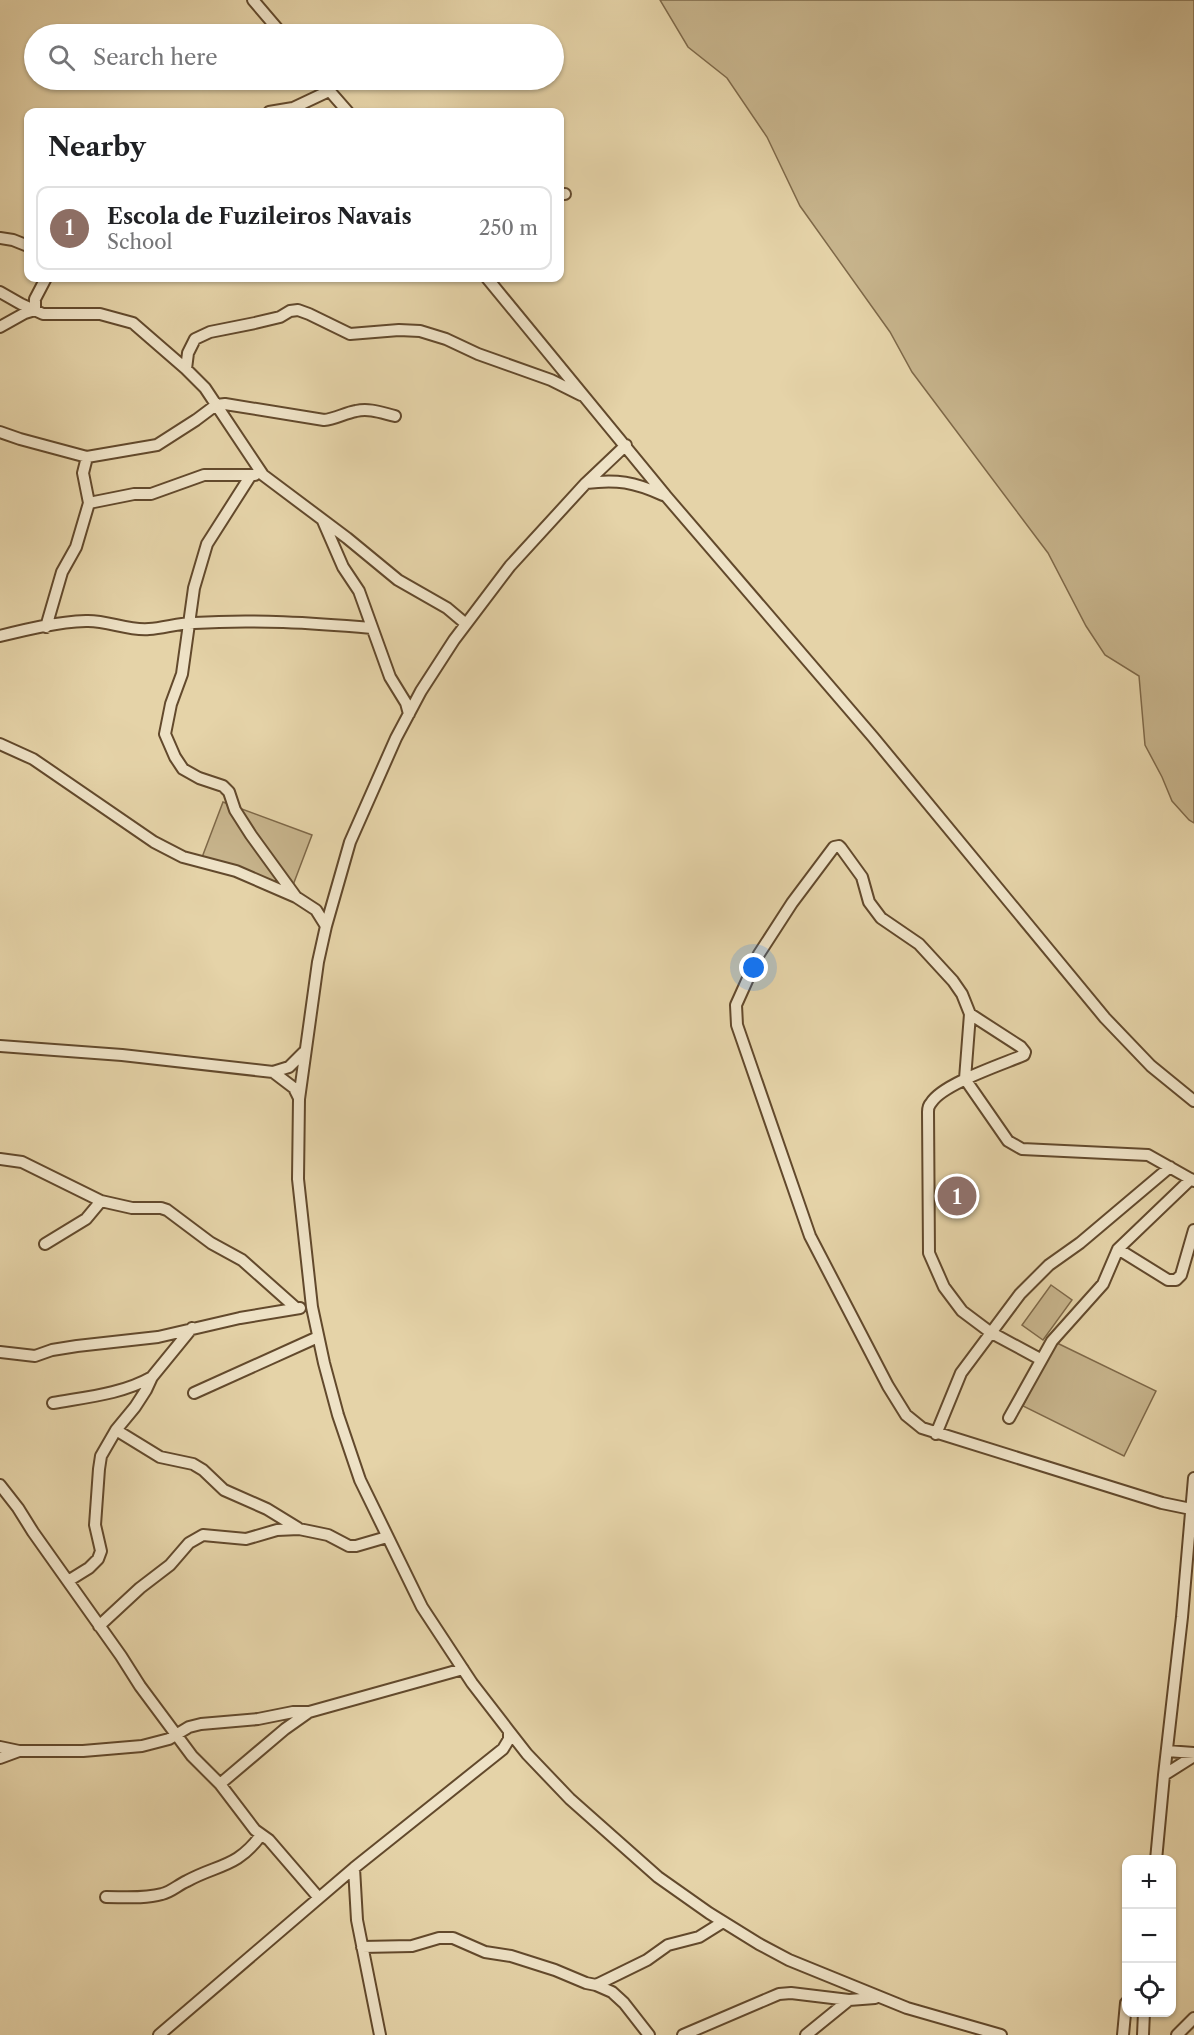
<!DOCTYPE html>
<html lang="en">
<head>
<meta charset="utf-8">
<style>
	:root { --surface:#fff; --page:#f2f2f2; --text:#202124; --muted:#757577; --line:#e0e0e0; --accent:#db2777 }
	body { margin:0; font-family:"Libre Caslon Text",serif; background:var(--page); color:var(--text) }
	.controls { position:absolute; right:18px; bottom:18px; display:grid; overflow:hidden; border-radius:12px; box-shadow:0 2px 4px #0004 }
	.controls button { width:54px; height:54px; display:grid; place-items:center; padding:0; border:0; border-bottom:2px solid var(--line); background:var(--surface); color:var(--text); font:30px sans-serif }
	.you { position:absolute; left:754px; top:968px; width:21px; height:21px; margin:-15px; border:4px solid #fff; border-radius:50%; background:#1a73e8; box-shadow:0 0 0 9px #1a73e833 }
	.badge { display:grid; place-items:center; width:39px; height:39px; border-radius:50%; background:var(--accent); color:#fff; font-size:20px; font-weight:700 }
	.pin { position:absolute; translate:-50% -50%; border:3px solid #fff; box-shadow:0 2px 6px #0006 }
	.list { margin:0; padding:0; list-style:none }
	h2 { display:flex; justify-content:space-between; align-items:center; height:78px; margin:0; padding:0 24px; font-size:26px }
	h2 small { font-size:20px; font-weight:400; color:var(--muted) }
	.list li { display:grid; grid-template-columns:39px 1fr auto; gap:18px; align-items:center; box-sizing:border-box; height:84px; margin:0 12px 12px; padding:0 12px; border:2px solid var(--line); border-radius:12px }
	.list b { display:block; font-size:22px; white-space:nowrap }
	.list p { margin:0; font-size:20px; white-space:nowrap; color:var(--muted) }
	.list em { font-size:20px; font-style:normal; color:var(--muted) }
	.icon { flex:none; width:33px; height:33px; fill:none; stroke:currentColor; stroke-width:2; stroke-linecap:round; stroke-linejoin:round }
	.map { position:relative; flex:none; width:1194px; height:2035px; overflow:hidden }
	.search { position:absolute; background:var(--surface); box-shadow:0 2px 4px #0004; left:24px; top:24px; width:540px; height:66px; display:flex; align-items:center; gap:15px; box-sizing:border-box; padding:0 21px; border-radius:33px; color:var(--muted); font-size:22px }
	.panel { position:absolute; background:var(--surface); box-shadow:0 2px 4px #0004; left:24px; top:108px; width:540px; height:174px; border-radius:12px }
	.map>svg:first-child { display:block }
</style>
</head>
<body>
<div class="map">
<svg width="1194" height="2035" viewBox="0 0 1194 2035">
	<rect width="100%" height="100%" fill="#e5d3a8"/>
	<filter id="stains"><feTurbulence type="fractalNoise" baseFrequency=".00333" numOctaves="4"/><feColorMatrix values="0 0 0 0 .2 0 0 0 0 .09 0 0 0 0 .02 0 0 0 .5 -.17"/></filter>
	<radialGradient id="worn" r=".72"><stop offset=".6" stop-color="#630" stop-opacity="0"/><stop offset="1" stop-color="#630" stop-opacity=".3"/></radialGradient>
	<path fill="#c7b48c" stroke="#7e6848" stroke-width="1.5" d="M660 0H1194V823L1189 820 1172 801 1162 777 1145 745 1139 676 1105 655 1086 626 1048 553 912 372 890 332 800 206 767 137 727 78 688 47Z
		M223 802 312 835 290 893 201 860Z
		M1051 1285 1072 1300 1043 1340 1022 1325Z
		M1055 1342 1156 1391 1124 1456 1023 1406Z"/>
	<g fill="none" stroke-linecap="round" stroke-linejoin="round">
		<defs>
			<path id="minor" d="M253 0 282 34
				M320 80 348 112
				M269 112 293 108 329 91
				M560 194H565
				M0 238 13 240 28 246
				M487 278 666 496 873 737 1105 1018 1151 1066 1194 1101
				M0 292 21 304 43 314H100L133 323 186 369 205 388 263 475 347 538 398 580 447 608 466 624
				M0 327 25 313 35 310V299L46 278
				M186 369 188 353 195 339 210 332 255 323 280 317 290 311 298 310 309 314 350 334 399 330 420 331 446 339 478 354 551 380 581 395
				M0 432 20 439 87 457 157 445 196 420 216 405 225 404 324 420C335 419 345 413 356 411 370 408 382 413 395 416
				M626 445 586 483 510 566 454 640 421 691 396 738 350 842 326 926 318 962 299 1099 298 1179 312 1307 324 1363 338 1415 360 1480 422 1607 472 1683 509 1731 527 1754 570 1799 658 1877 709 1913 759 1944 789 1960 907 2008 1001 2035
				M251 475 207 544 194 588 182 674 171 704 165 734 175 757 183 769 199 778 223 786 229 792 235 810 251 835 296 897
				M586 483C617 479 634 482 663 495
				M89 503 134 494H151L204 475H255
				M323 521 343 567 359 591 390 677 406 703 409 714
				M46 627 62 572 76 547 89 503 83 473 87 457
				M0 636C28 629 57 622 86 621 107 620 128 631 149 629 164 628 179 623 194 623 254 619 313 623 372 628
				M0 744 33 759 154 842 183 857 236 871 296 897 316 910 326 926
				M970 1014 1021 1047 1025 1052 1024 1055C1003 1064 942 1084 931 1103 929 1105 928 1109 928 1112L929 1253 944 1287 962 1311 990 1332 1040 1359
				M0 1046 122 1055 273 1072 294 1088 299 1098
				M273 1072 289 1067 304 1052
				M0 1159 22 1162 101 1201 132 1208H161L167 1210 211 1243 242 1260 296 1308
				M45 1244 86 1219 101 1201
				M1118 1249 1168 1280H1176L1181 1275 1194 1230
				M0 1352 35 1356 52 1350 77 1346 158 1337 240 1318 300 1308
				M194 1393 318 1337
				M53 1403C87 1397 122 1394 152 1377
				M1009 1418 1052 1341 1103 1284 1118 1249 1191 1179
				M116 1430 160 1457 193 1464 203 1470 224 1490 267 1509 298 1528
				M936 1434 961 1373 1020 1294 1049 1265 1080 1243 1170 1167
				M0 1485 18 1508 33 1532 121 1656 140 1686 192 1756 220 1784 255 1830 269 1840 319 1898
				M1191 1509 1162 1503 922 1428 906 1415 888 1386 810 1236 737 1025 736 1005 759 954 792 903 834 847 839 846 841 848 862 877 869 902 881 918 919 944 953 981 962 994 970 1014 965 1079 1008 1141 1022 1149 1148 1155 1194 1181
				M68 1581 89 1568 98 1559 101 1551 95 1525 99 1469 101 1456 116 1430 135 1407 146 1390 152 1377 192 1328
				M99 1626 140 1588 170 1565 189 1543 203 1535 246 1539 277 1530 299 1529 328 1535 349 1546H356L387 1537
				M0 1747 19 1751H83L142 1746 169 1739 189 1727 201 1724 258 1719 293 1712H309L463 1669
				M1167 1751 1194 1753
				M0 1758 19 1751
				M1164 1775 1194 1756
				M220 1784 285 1729 309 1712
				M1156 1860 1164 1775 1182 1617 1194 1478
				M354 1868 357 1920 380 2035
				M106 1897C124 1897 144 1899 162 1894 171 1892 178 1885 187 1881 218 1864 237 1868 261 1835
				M362 1947 412 1946 439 1938H453L485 1952 511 1956 555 1970 586 1983 596 1985 647 1960 668 1945 699 1937 723 1922
				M596 1985 612 1992 624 2003 649 2035
				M159 2035 354 1868 503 1749 509 1739V1731
				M683 2035 779 1994 791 1993 849 2000 875 1998
				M806 2035 849 2000
				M1123 2035 1126 2003
				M1143 2035 1144 2012
				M1177 2035 1194 2018"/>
		</defs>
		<use href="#minor" stroke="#62492c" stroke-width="14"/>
		<use href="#minor" stroke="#eee2c6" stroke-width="10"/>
	</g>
	<rect width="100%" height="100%" filter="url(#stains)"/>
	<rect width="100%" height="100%" fill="url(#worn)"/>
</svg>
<div class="controls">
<button>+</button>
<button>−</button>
<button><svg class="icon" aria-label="locate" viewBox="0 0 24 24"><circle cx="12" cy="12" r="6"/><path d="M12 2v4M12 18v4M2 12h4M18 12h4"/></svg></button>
</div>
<div class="you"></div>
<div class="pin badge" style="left:957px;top:1196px;background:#8d6e63">1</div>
<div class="search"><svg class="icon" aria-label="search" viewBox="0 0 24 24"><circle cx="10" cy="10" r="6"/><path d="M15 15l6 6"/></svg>Search here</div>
<section class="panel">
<h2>Nearby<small></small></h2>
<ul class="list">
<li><span class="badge" style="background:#8d6e63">1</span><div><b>Escola de Fuzileiros Navais</b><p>School</p></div><em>250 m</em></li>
</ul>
</section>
</div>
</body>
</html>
